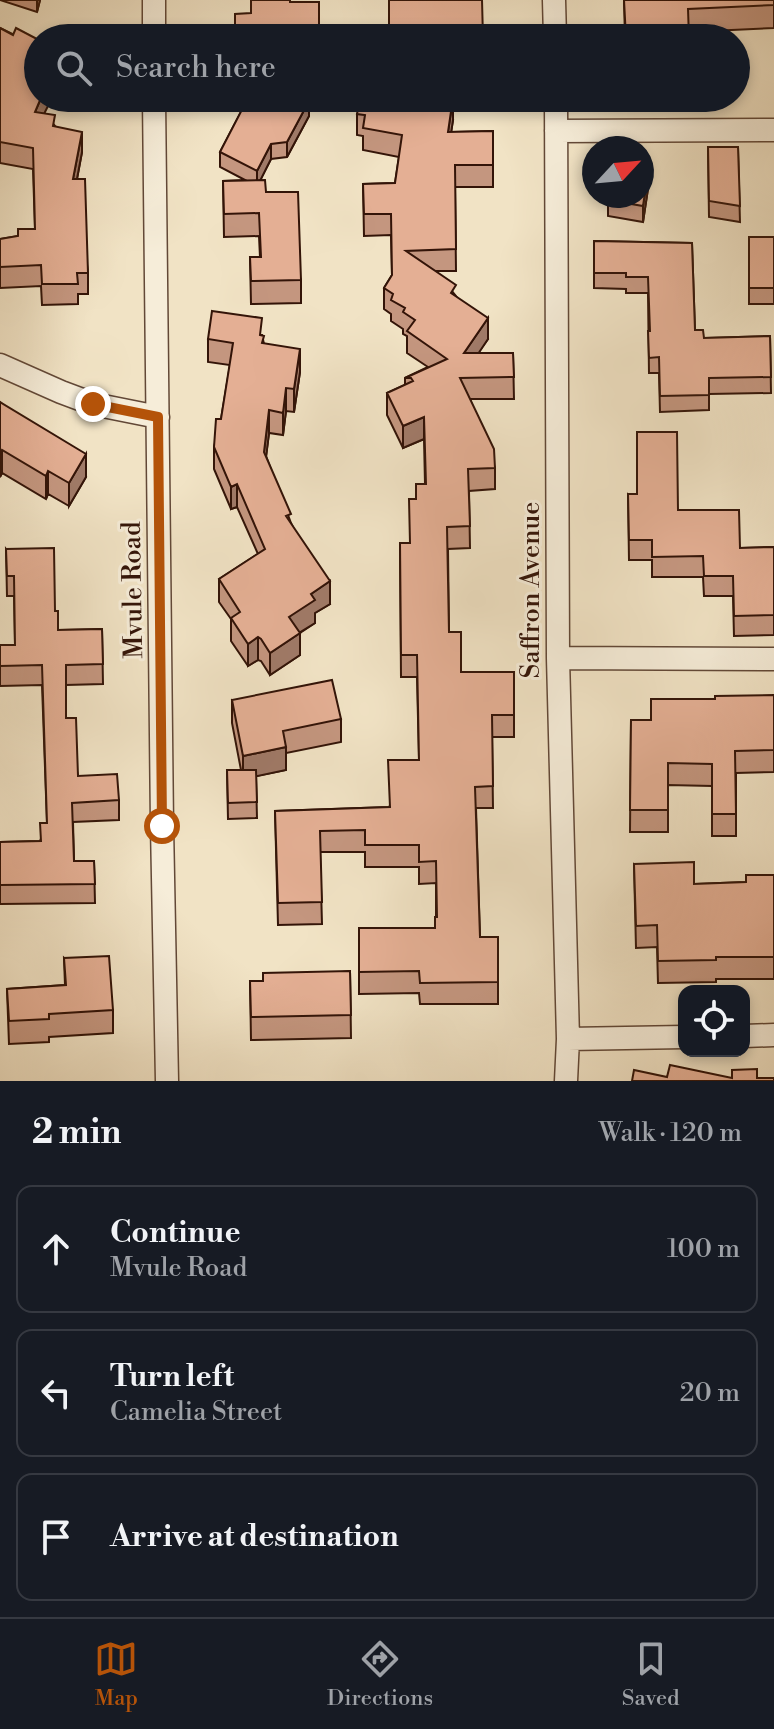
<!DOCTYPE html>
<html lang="en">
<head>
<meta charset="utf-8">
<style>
	:root { --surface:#171b24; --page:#20242c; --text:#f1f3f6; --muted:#9ea1a6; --line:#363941; --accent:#b45309 }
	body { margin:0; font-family:"Libre Bodoni",serif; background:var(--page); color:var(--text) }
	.controls { position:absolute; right:24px; bottom:24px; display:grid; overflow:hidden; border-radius:16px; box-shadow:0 4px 12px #0003 }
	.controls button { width:72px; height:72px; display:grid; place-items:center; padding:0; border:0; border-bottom:2px solid var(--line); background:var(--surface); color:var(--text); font:40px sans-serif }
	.compass { position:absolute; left:582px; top:136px; width:72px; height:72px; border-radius:50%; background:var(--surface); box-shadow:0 4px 12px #0003; rotate:64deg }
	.stop { position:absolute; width:24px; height:24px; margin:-18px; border:6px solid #b45309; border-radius:50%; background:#fff }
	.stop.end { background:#b45309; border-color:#fff; box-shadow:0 2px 8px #0008 }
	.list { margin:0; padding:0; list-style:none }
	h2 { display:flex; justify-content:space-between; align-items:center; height:104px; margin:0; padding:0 32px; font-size:34px }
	h2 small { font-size:26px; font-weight:400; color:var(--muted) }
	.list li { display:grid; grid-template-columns:52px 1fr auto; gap:24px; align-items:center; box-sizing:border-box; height:128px; margin:0 16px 16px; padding:0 16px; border:2px solid var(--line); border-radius:16px }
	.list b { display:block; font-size:30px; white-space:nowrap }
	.list p { margin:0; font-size:26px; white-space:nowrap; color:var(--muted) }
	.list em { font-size:26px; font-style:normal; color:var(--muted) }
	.icon { flex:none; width:44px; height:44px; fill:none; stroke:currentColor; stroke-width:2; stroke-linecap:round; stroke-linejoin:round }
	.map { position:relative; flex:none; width:774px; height:1081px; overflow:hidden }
	.search { position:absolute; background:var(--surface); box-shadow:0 4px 12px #0003; left:24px; right:24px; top:24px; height:88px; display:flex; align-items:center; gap:20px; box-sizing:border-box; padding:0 28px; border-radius:44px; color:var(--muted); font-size:30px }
	.sheet { height:536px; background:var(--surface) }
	nav { display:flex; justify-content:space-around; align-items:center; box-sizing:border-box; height:112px; border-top:2px solid var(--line); background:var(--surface); font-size:22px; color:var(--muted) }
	nav a { display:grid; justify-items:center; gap:4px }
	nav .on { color:var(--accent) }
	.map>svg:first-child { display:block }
</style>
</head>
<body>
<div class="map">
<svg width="774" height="1081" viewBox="0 0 774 1081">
	<rect width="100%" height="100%" fill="#f1e3c5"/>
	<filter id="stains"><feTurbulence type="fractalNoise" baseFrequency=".0025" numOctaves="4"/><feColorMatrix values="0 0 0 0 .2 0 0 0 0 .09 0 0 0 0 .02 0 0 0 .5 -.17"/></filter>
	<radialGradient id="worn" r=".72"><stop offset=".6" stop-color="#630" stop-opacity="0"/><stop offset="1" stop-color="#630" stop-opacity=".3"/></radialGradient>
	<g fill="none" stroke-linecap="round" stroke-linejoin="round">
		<defs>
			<path id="street" d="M554 0 555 38
				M154 38V0
				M154 98 162 826 167 1081
				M556 98 558 658 568 1039 566 1081
				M556 131 774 130
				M0 365 61 392 93 404 158 417
				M558 658 774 659
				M744 1036 774 1035
				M568 1039 684 1037"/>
		</defs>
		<use href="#street" stroke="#624837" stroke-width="25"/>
		<use href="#street" stroke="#f6edd9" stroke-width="22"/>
	</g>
	<path fill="#c4967f" stroke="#331408" stroke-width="2" d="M0 0H40L37 12Z
		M624 0H774V28L689 32V38H625Z
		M290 2H319V38H235Z
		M0 28 37 46 44 113 55 126 82 152 77 179 88 273V294H78V304L42 305 41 286 0 288V239L18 236 35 229 33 169 0 163Z
		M227 98H309V116L287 157 271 159 260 180 301 280V303L251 304 250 257H260L259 236 224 237 223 181 245 180 220 167V152L242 110 227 109Z
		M357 114 453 120 451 132 493 131V187H455L456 271H436L456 296 488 339 478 353H513L514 399H470L495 468V489L469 491 470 548 448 549 449 632 461 672H514V737H492L493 808H476L480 937H498V1004H420L419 993 359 994V928H435L436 917V883L419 884V867H365V852H320L322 924 278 925 275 811 389 807 419 760 417 677H401L400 543H410L416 499 425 484 424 439 403 448 387 415V393L405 385V378L428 367 407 353V336L403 334V329L391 321V314L384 309V288L392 275 391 235 364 236 363 184 395 183 399 157 363 150V136L357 135Z
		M708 147H738L740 222 709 217Z
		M649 182 643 222 608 216V200Z
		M749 237H774V304H749Z
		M594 241 692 243 695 330 704 338 770 336 771 393 709 394V410L660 412 659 373H649L648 293H626V289L594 288Z
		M262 335 264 344 300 372 294 412 286 411 283 435 269 433 266 456 291 523 330 604 315 613V623L300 633V655L270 675 261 661 258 660 248 666 231 641V619L219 602V579L258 554 237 507 231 509 214 469V447L221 419 230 365 208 362V339Z
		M0 402 86 477 69 506 48 494 46 499 2 473 0 477Z
		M628 494 678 510 740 548 774 547V635L734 636 733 596H704L703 577H652V560H629Z
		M6 549 55 611 58 630 102 629 103 684 66 685V718L78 776 119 800V820L73 822 74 861H94L95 903 0 904V842L40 841 47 823 42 685 0 686V645H15L14 596H7Z
		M774 696V772L736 773V836H712V786L668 785V832H630L631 720H651L715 699Z
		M232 700 341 719V742L286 753V770L256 776 257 818 228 819 227 770H241L232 723Z
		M634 864 694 884 746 882 774 875V979H716V982L658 983 657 947 636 948Z
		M64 958 113 1010V1033L49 1037V1042L9 1044 7 989 65 985Z
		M350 971 351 1038 251 1040 250 981H263Z"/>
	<path fill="#a07a68" stroke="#331408" stroke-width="2" d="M37 0H40L37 12Z
		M41 98H52L35 132V112Z
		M453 98V120L448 154V132Z
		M309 101V116L287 157V142Z
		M82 132V152L73 200V179Z
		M271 144V159L257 187V171Z
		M649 166V182L643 222V206Z
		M488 318V339L464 375V353Z
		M300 349V372L294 412V389Z
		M286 388V411L283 435V413Z
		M269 410V433L264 474V452Z
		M424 417V439L403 448V426Z
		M2 450V473L0 477V454Z
		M86 454V477L69 506V483Z
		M48 471V494L46 499V476Z
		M237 484V507L231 509V487Z
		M330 581V604L315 613V623L289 639V617L311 594Z
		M300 633V655L270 675V653Z
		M258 637V660L248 666V644Z
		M286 747V770L243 779V756Z"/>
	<path fill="#e4af94" stroke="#331408" stroke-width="2" d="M251 0H290V2H319V27H313L312 36H307V38H235V14L251 13Z
		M389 0H482L483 38H389Z
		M624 0H774V5L688 9 689 38H626Z
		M0 28 13 35 16 28 37 39 34 45 38 47V98H41L35 112 55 115 53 126 82 132 73 179H85L88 273H77L78 284H42L41 265 0 267V239L18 236V229H35L33 148 0 142Z
		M248 98H309V101L287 142 271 144 257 171 220 152Z
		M360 98H453L448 132 493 131V165H455L456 249 406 251 456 285 451 293 488 318 464 353H513L514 377 460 378 494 449 495 468 468 469 470 526 447 527 449 632H461V672H514V715H492L493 786 475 787 480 937H498V982L420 983 419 971 359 972V928H435V917H437L436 861 419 862V845H365V830L320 831 322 902 278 903 275 811 390 807 388 760H419L417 655H401L400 543H410L409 499H416V484H426L424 417 403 426 387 393 413 381 411 378H405L447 359 407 331 415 320 403 312 405 308 391 300 393 294 384 288 392 275 391 214H364L363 184 395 183 402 135 363 128 365 115 357 114Z
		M708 147H738L740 206 709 201Z
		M642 164 649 166 643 206 608 200 609 196H642Z
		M265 180 266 192H298L301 280 251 281 250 257H261L259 213 224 214 223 181Z
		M749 237H774V288H749Z
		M594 241 692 243 695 330H703L704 338 770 336 771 377 709 378V395L660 396 659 357 649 358 648 331H650L648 277H626V273H594Z
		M212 311 262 318 260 335 264 336 262 343 300 349 294 389 286 388 283 413 269 410 264 452 291 514 286 516 330 581 311 594 315 600 289 617 300 633 270 653 261 639 258 637 248 644 231 618 240 612 219 579 265 549 237 484 231 487 214 447 216 419H221L233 343 208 339Z
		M0 402 86 454 69 483 48 471 46 476 2 450 0 454Z
		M637 432H677L678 510H739L740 548 774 547V615L734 616 733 576H704L703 556 652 557V540H629L628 494H637Z
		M54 548 55 611H58V630L102 629 103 664 66 665V718H76L78 776 117 774 119 800 72 803 74 861H94L95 884 0 885V842L41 841 40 823H47L42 665 0 666V645H15L14 576H7L6 549Z
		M332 680 341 719 283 731 286 747 243 756 232 700Z
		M774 695V750L735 751 736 814H712V764L668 763V810H630L631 720H651V699H715V696Z
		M227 770H256L257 802 228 803Z
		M694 862V884L746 882V875H774V957H716V960L658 961 657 925 636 926 634 864Z
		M109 956 113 1010 49 1014V1019L9 1021 7 989 66 985 64 958Z
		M350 971 351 1015 251 1017 250 981H263V973Z
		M670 1065 732 1078V1070L757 1069V1078H774V1081H632L634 1070 667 1077Z"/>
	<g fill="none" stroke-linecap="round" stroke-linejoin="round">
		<path stroke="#b45309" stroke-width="10" d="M93 404 158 417 162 826"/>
	</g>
	<g text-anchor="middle" stroke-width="6" stroke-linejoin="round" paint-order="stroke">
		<g font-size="26" fill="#331408" stroke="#f6edd9">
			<text transform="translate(132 590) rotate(-91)" y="9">Mvule Road</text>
			<text transform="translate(530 590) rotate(-90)" y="9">Saffron Avenue</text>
		</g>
	</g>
	<rect width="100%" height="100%" filter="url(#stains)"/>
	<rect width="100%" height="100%" fill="url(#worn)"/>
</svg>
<div class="controls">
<button><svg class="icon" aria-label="locate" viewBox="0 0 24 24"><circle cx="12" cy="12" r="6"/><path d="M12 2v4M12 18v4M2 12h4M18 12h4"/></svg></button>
</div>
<svg class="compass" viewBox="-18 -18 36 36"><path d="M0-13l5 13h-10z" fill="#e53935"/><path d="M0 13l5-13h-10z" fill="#9ea1a6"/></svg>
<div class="stop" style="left:162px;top:826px"></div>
<div class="stop end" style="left:93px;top:404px"></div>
<div class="search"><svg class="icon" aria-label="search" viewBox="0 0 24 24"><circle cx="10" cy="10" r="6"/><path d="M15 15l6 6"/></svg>Search here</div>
</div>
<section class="sheet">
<h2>2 min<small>Walk · 120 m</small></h2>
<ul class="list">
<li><svg class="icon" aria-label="ahead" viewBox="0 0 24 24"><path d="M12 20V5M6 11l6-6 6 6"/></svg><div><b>Continue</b><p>Mvule Road</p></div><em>100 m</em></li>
<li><svg class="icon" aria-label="left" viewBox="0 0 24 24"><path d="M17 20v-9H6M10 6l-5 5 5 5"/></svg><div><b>Turn left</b><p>Camelia Street</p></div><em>20 m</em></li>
<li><svg class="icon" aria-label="arrive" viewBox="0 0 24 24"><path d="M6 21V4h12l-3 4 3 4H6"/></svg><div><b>Arrive at destination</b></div></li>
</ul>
</section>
<nav>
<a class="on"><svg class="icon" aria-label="map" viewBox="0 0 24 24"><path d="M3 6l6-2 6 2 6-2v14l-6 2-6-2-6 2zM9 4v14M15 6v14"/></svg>Map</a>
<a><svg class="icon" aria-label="directions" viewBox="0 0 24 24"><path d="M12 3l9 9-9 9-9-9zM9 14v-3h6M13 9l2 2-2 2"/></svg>Directions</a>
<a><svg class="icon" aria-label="saved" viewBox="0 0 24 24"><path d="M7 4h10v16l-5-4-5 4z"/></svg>Saved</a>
</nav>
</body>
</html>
